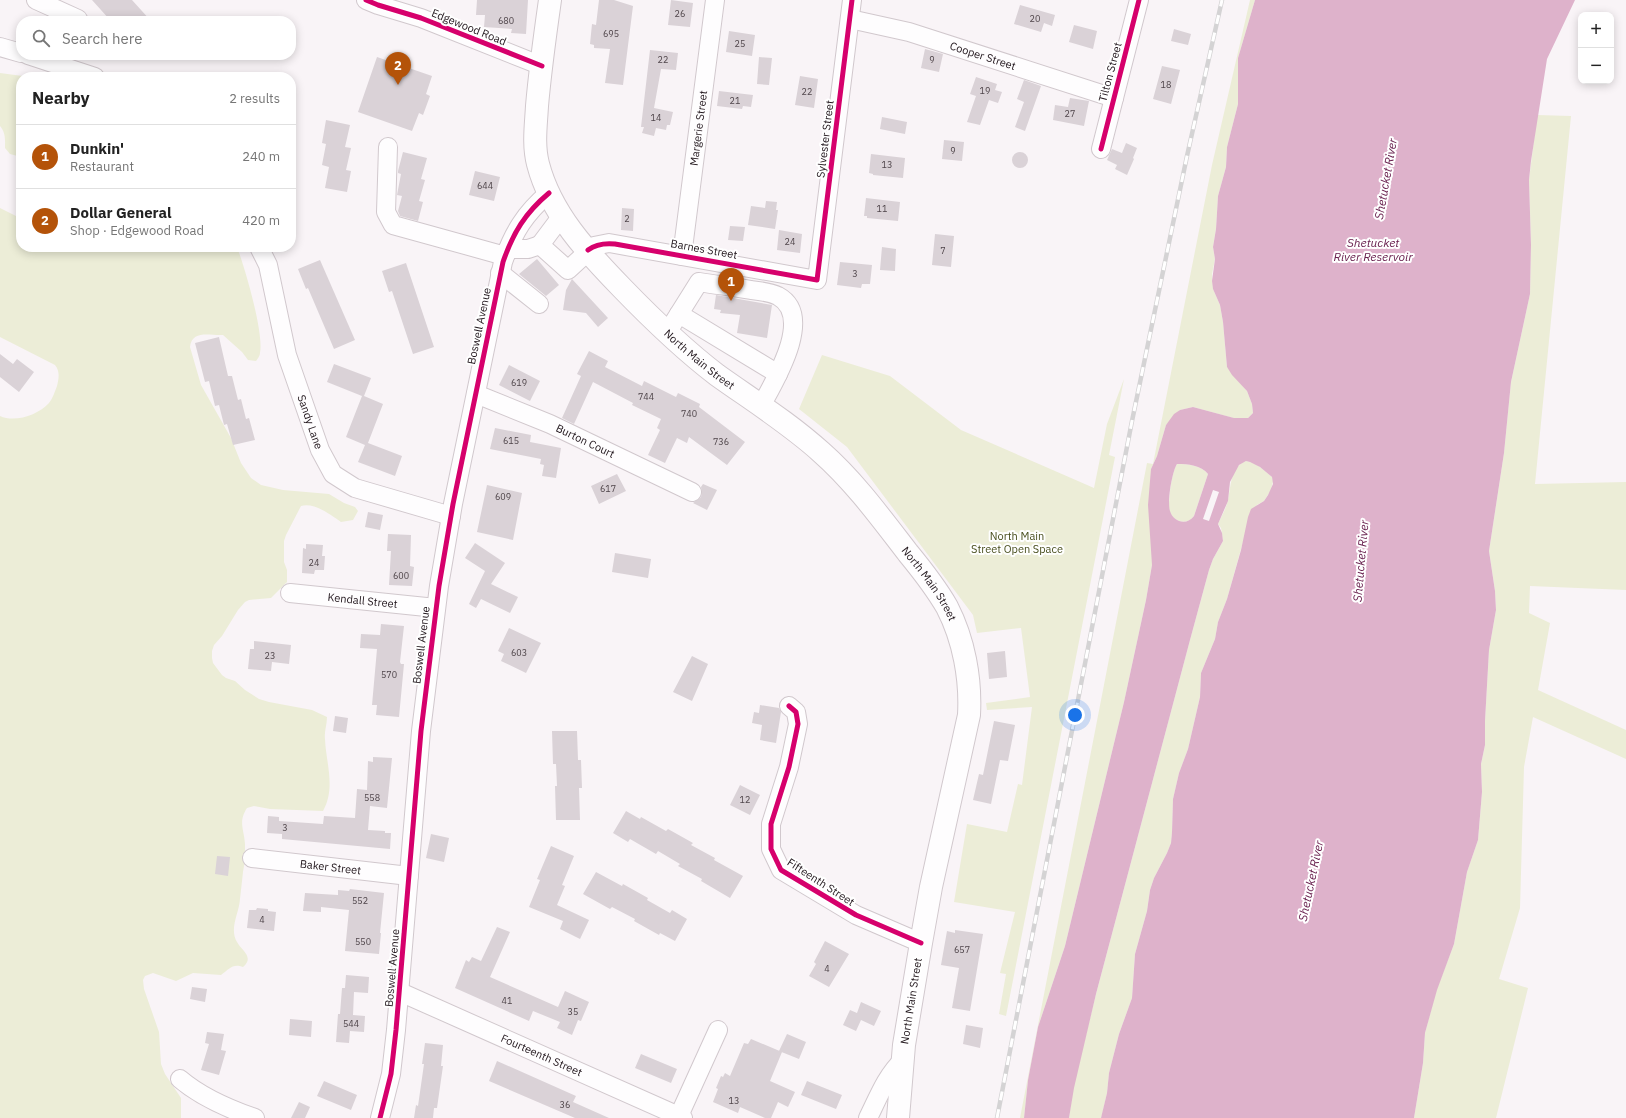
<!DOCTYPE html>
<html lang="en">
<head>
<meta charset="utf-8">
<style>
	:root { --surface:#fff; --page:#f6f6f6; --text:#222; --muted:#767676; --line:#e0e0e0; --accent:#b45309 }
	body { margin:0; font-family:"IBM Plex Sans",sans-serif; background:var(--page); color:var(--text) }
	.controls { position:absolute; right:12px; top:12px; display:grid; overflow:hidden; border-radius:8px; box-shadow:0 2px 10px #0003 }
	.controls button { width:36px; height:36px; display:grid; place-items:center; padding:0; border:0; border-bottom:1px solid var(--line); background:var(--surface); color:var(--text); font:20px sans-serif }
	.you { position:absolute; left:1075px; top:715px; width:14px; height:14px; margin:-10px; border:3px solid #fff; border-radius:50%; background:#1a73e8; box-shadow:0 0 0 6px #1a73e833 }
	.badge { display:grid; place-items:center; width:26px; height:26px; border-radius:50%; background:var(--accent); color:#fff; font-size:13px; font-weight:700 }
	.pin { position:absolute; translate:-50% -33px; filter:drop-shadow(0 1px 2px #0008) }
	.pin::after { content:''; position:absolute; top:21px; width:14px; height:12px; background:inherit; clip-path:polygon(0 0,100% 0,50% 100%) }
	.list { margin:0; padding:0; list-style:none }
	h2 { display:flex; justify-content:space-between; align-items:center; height:52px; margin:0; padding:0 16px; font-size:17px }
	h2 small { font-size:13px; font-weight:400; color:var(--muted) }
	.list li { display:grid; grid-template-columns:26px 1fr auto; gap:12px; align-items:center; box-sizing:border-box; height:64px; padding:0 16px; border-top:1px solid var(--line) }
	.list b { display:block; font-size:15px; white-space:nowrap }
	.list p { margin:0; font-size:13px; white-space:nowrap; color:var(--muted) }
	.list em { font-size:13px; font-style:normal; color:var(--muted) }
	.icon { flex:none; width:22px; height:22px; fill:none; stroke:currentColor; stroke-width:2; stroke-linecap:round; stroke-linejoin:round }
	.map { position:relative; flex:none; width:1626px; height:1118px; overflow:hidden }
	.search { position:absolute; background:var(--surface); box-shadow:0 2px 10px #0003; left:16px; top:16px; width:280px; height:44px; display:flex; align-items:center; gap:10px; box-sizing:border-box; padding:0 14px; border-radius:16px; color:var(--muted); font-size:15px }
	.panel { position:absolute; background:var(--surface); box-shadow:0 2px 10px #0003; left:16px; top:72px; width:280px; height:180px; border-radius:16px }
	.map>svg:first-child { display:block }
</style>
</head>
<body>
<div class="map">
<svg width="1626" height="1118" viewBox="0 0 1626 1118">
	<rect width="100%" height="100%" fill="#f9f4f7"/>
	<path fill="#ecedd7" d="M1250 0H1255L1238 58V104L1227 147 1226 167 1218 196 1216 229 1213 247 1215 259 1212 274 1213 289 1220 305 1223 322 1227 367 1247 391 1252 404 1253 413 1248 418 1237 419 1193 407 1180 410 1166 425 1157 456 1151 469 1152 565 1146 600 1124 702 1065 946 1038 1027 1028 1080 1024 1118H1020L1147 463 1153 464 1212 165Z
		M0 73 30 77H21V157L10 154 5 148C5 140 6 133 0 126Z
		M1537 115 1571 116 1535 484 1626 482V590L1530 586 1529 613 1550 623 1538 690 1626 730V759L1533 717 1524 767 1520 908 1499 979 1528 988 1496 1118H1414L1423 1063 1425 1033 1436 991 1454 944 1467 872 1478 840 1482 792 1481 764 1485 745V721L1489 650 1496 610 1495 591 1489 551 1504 453 1511 382 1530 294 1531 245 1529 180Z
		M0 208 18 217H21V247H237C245 268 264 333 260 353 260 356 258 358 256 361L248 360 242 352 223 335C211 336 192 329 190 347L201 385 231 438 241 463 251 478 261 485 283 490 329 494 344 503 355 507 358 511 353 520 341 522C331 515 314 502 301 506L286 535 284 541V562L287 570V582L271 598 249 600 245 602 238 610 222 636 214 645 212 651V658L213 663 222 675 226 678 235 681 245 690 259 699 269 702 312 710 327 717C327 725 324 732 325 739 326 763 336 788 323 811L270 809 254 806 247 808C238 822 244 829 245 844 245 853 245 863 243 872 242 881 241 890 240 899 239 914 229 928 237 942 241 950 255 957 243 967 233 963 229 969 221 975L193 973 176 981 153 973 145 976 143 980 144 989 159 1032 161 1064 165 1074 181 1098V1118H0V416C15 423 38 415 49 403 53 398 55 391 57 386 59 378 60 371 55 365L0 337Z
		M822 355 890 376 961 430 1094 488 1107 424 1124 379 1109 455 1115 457 1006 1016 999 1014 1006 974 1000 973 1015 912 954 902 967 824 1007 832 1018 784 1022 785 1032 707 987 710 986 703 1030 697 1021 628 977 633 973 615 847 447 799 409Z
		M1246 461C1256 462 1264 470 1272 477L1273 481 1271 490 1264 501 1257 505 1243 542 1227 599 1218 622 1215 639 1201 673 1200 697 1188 749 1179 773 1173 799 1172 832 1171 843 1167 853 1154 878 1150 890 1147 911 1135 954 1132 998 1119 1034 1109 1073 1107 1093 1102 1115 1101 1118H1069L1073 1088 1096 994 1190 640 1209 570 1213 559 1223 541 1221 528 1218 524C1221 517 1226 509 1228 500 1231 487 1230 467 1246 461Z
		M1177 464C1188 464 1201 465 1208 474L1194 516C1187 527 1170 521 1169 508 1169 497 1171 474 1177 464Z"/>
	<path fill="#deb2cb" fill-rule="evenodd" d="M1255 0H1575L1547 59 1531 161 1529 180 1531 245 1530 294 1511 382 1504 453 1489 551 1495 591 1496 610 1489 650 1485 721V745L1481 764 1482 792 1478 840 1467 872 1454 944 1437 990 1425 1033 1423 1063 1414 1118H1101L1107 1093 1109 1073 1119 1034 1132 998 1135 954 1147 911 1150 890 1154 878 1167 853 1171 843 1172 832 1173 799 1179 773 1188 749 1200 697 1201 673 1215 639 1218 622 1227 599 1241 550 1248 517 1251 509 1264 501 1268 495 1273 484 1272 477 1260 467 1250 462 1246 461 1239 465 1230 482 1228 501 1218 524 1222 533 1223 541 1213 559 1209 570 1190 640 1096 994 1074 1088 1069 1118H1024L1028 1080 1038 1027 1065 946 1124 702 1146 600 1152 565 1148 505 1151 469 1157 456 1166 425 1174 414 1180 410 1193 407 1234 418H1248L1253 413 1252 404 1247 391 1232 375 1227 367 1223 322 1220 305 1213 289 1212 281 1215 259 1213 247 1216 229 1218 196 1226 167 1227 147 1238 104V58ZM1177 464C1188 464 1201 465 1208 474L1194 516C1187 526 1173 522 1170 511 1167 502 1172 472 1177 464ZM1213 490 1219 492 1209 521 1203 519Z"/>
	<path fill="#dad2d7" d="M92 0H132L151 21H120L115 16 110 20Z
		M477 0H528L526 34 511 33 512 29 484 27 485 15H476Z
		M599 0H614L633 6 623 85 605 83 610 49 594 48V45L590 44 592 24 596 25Z
		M671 0 693 3 690 27 668 25Z
		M1020 5 1055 15 1052 26 1044 23 1041 32 1014 24Z
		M1074 25 1097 31 1093 49 1069 42Z
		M1174 29 1191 34 1188 45 1171 41Z
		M729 31 755 35 752 56 726 52Z
		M925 49 943 54 939 72 921 68Z
		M650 50 678 53 676 70 661 69 654 108 673 112 670 125H667L666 130 656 128 654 136 642 133 644 127H641Z
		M377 57 432 76 426 94 430 96 423 115 419 113 412 131 358 112Z
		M759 57 772 58 769 85 757 84Z
		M1162 66 1180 70 1171 104 1153 99Z
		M800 76 818 79 814 108 795 105Z
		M976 77 997 84 995 90 1002 92 998 103 989 100 980 125 967 122 976 96 970 94Z
		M1024 80 1041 86 1025 131 1015 127 1024 102 1017 99Z
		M719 91 753 95 751 107 743 106 742 109 717 106Z
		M1070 98 1089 101 1084 126 1053 120 1055 105 1068 107Z
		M882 117 907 122 905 134 880 129Z
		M326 120 350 125 345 147 351 148 346 170 351 171 347 192 325 188 329 167 322 165 326 144 322 143Z
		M944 140 964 142 962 161 942 159Z
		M1126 143 1137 148 1133 158 1134 159 1127 175 1115 169 1117 165 1107 160 1112 149 1122 153Z
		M1012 160a8 8 0 1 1 16 0a8 8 0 1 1-16 0Z
		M403 152 427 158 421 179 425 180 419 201 423 202 418 221 400 216 398 211 402 196 397 195 401 174 398 173V171Z
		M871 154 905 158 903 178 873 175V174L869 173Z
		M475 171 500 177 494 201 469 195Z
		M866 198 900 202 898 221 867 218V216H864Z
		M766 201 777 202 776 210H778L775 229 748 225 751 206 765 208Z
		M622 208 634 209 633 231 621 230Z
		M730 226 745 227 743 241 728 240Z
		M779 230 802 234 800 253 777 250Z
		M935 234 954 236 951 267 932 265Z
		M882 247 896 249 895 271 880 270Z
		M537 259 559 285 546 296 519 274Z
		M320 260 355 340 334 349 308 288 306 289 298 269Z
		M840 262 872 265 870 284H862L861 288 837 285Z
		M406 263 434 347 413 354 392 291 389 292 382 271Z
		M572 279 608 318 598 327 586 313 563 310 566 290Z
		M716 295 772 305 767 338 737 333 740 315 720 313 721 310 714 309Z
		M219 337 228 376H232L238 400 241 399 246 419 249 418 255 440 233 445 227 424 224 425 219 405 215 406 209 381 205 382 195 343Z
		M589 351 608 361 605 367 642 386 644 381 676 397 678 393 700 404 699 407 745 442 727 465 689 437 687 443 677 438 665 463 648 455 660 430 657 428 661 419 632 405 633 403 593 382 574 424 562 418 581 376 577 374Z
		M0 354 13 364 17 359 34 372 19 392 0 377Z
		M334 364 371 378 364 396 383 404 368 443 402 456 395 476 358 462 365 445 346 437 362 396 327 382Z
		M509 365 540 381 530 401 499 385Z
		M495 428 531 435 530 442 561 448 556 478 542 476 544 465 540 464 541 459 490 449Z
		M617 474 626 491 599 504 591 486Z
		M703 484 717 490 707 510 693 503 701 497 702 492 701 487Z
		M487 485 522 493 513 540 477 532Z
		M368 512 383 515 380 530 365 527Z
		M388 534 411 535 410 566 414 567 412 586 389 585 391 551H387Z
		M475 543 505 563 491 584 518 597 510 613 481 599 476 608 469 604 485 571 465 558Z
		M306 544 323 545 322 556H325L324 570H315L314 574 302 573 303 548 306 549Z
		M615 553 651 559 648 578 612 572Z
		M381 624 404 626 400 662 401 664H404L399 717 376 715 377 705H372L377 649 360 648 361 634 380 635Z
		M509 628 541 643 526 673 501 661 504 654 498 651Z
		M254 641 291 645 289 664 272 662 271 671 248 669 250 649H254Z
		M1005 651 1007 677 989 679 987 653Z
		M692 656 708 664 692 701 673 692Z
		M760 705 779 708 781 712 776 743 760 740 762 725 752 723 754 712 759 713Z
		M335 716 348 718 346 733 333 731Z
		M994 721 1015 725 1008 761 1000 760 991 804 973 800 979 774 983 775Z
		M552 731H577L578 760H581L582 788H579L580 820H556L555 786H557L556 764H553Z
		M373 757 392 758 387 808 370 806 368 830 385 831V833H391L390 849 282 839V834L267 833 268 816 279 817V821L323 824 324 816 355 818 357 789 367 790 368 761 373 762Z
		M740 785 760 795 750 815 730 805Z
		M626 811 640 819 641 817 666 831 668 829 693 843 691 845 715 858 714 860 743 876 730 898 701 881 702 879 678 866 680 864 658 851 656 854 630 839 628 842 613 833Z
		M431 834 449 838 444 862 426 858Z
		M551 846 574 856 562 885 565 886 557 905 589 920 580 939 560 929 563 921 529 907 540 880 537 879Z
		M217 856 230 857 228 876 215 874Z
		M596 872 622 886 623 884 648 898 647 900 670 913 672 910 687 919 675 941 660 933 659 935 634 921 635 919 612 907 610 909 583 894Z
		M350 889 384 893 380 933H381L379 954 345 951 349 910 321 907V912L303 911 305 893 338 895V890L349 891Z
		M257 908 268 909V911L276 912 274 931 247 928 249 910H256Z
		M497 927 510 932 490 977 558 1007 565 991 589 1002 581 1021 578 1020 572 1035 557 1028 560 1022 533 1011 529 1021 455 988 466 960 469 962 472 957 481 961Z
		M955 930 983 934 970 1011 952 1008 959 968 941 965 947 931 955 933Z
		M825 941 849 954 829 987 809 976 816 964 814 962Z
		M346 975 369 977 368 993 354 992 353 1015 365 1016 364 1032 350 1031 349 1043 336 1042 338 1014H340L342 988H345Z
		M192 987 207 989 205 1002 190 999Z
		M861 1002 881 1011 874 1026 861 1020 856 1031 843 1025 850 1010 857 1013Z
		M290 1019 312 1021 311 1037 289 1035Z
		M966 1025 983 1028 980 1048 963 1044Z
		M207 1032 224 1034 221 1050 226 1051 219 1075 201 1070 209 1044 205 1043Z
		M787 1034 806 1042 799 1059 779 1051Z
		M751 1039 782 1052 770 1081 795 1092 788 1107 778 1102 771 1118H765L740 1107 738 1113 713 1102 718 1089 716 1088 721 1076 723 1077 725 1073 730 1076 744 1043 748 1044Z
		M425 1043 443 1045 441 1066H443L437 1108H434L433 1118H414L416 1105 418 1106 424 1064H422Z
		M641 1054 677 1069 671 1083 635 1068Z
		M497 1061 576 1096 573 1102 609 1118H575L489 1081Z
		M324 1081 357 1095 351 1110 317 1096Z
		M807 1081 842 1095 836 1109 801 1095Z
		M299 1102 310 1107 305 1118H291Z"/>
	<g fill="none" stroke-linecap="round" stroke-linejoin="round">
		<defs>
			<g id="minor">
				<path d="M36 0 78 19"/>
				<path d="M366 0 378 5 421 18 542 66"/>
				<path id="s1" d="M850 19 909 32 1114 98"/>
				<path d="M0 47 21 53"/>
				<path d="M28 55 95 77"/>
				<path d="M388 147 386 212 393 225 505 256"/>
				<path d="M1101 149 1139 0"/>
				<path d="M561 217 540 245 568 270 594 246 609 243 817 280 852 0"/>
				<path id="s2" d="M259 247 268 265 287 355 320 450 333 474 355 488 451 516"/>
				<path d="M508 249H528L540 245"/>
				<path id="s3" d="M682 256 715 0"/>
				<path d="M500 273 539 304"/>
				<path d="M679 314 778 374"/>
				<path d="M667 333 699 282C717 285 734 287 751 290 760 291 770 292 778 296 815 316 774 382 761 406"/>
				<path id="s4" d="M476 394 550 424 692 492"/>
				<path id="s5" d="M290 593 436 608"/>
				<path d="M789 706 796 712 798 724 789 767 771 824V849L781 870 856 915 921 943"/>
				<path id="s6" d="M252 858 409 876"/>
				<path id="s7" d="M400 992 683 1118"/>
				<path d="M180 1079C201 1097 229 1109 255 1118"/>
				<path d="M380 1118 391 1074 396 1030 421 731 439 586 453 504 503 262C513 233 525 213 549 193"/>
				<path d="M678 1118 718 1030"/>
				<path d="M868 1118C878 1098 886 1076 903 1060"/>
			</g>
			<g id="major">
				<path id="s8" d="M550 0C545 35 540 71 537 106 536 125 533 145 538 164 551 214 587 252 622 288 652 319 683 349 717 375 752 400 789 423 821 452 854 481 881 518 908 553 922 570 936 588 947 607 964 640 971 679 969 715L931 887 921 943 904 1045 898 1118"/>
			</g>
		</defs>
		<use href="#minor" stroke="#d1c8cd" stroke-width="20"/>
		<use href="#major" stroke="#d1c8cd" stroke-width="24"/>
		<use href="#minor" stroke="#fefdfe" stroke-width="18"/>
		<use href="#major" stroke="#fefdfe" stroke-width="22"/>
		<defs>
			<path id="rail" d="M997 1118 1132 421 1187 156 1222 0"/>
		</defs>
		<use href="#rail" stroke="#d4d3d4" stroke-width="4.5"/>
		<use href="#rail" stroke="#fff" stroke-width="3" stroke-dasharray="9" stroke-linecap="butt"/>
		<defs>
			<path id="cycleway" d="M366 0 378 5 421 18 542 66
				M1101 149 1139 0
				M588 250C596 244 605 243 615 244L817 280 852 0
				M789 706 796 712 798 724 789 767 771 824V849L781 870 856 915 921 943
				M380 1118 391 1074 396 1030 421 731 439 586 453 504 503 262C513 233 525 213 549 193"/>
		</defs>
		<use href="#cycleway" stroke="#fff" stroke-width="8"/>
		<use href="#cycleway" stroke="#d6006c" stroke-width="5"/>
	</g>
	<g text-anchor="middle" stroke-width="4" stroke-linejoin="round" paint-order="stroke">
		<g font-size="9" fill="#4e4449">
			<text x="680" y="17">26</text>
			<text x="1035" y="22">20</text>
			<text x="506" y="24">680</text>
			<text x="611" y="37">695</text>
			<text x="740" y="47">25</text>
			<text x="663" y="63">22</text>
			<text x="932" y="63">9</text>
			<text x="1166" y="88">18</text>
			<text x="985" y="94">19</text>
			<text x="807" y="95">22</text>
			<text x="735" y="104">21</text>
			<text x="1070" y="117">27</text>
			<text x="656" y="121">14</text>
			<text x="953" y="154">9</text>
			<text x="887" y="168">13</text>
			<text x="485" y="189">644</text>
			<text x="882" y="212">11</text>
			<text x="627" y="222">2</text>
			<text x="790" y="245">24</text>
			<text x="943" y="254">7</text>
			<text x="855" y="277">3</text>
			<text x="519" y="386">619</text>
			<text x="646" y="400">744</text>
			<text x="689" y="417">740</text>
			<text x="511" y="444">615</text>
			<text x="721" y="445">736</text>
			<text x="608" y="492">617</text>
			<text x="503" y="500">609</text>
			<text x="314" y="566">24</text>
			<text x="401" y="579">600</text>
			<text x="519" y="656">603</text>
			<text x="270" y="659">23</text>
			<text x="389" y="678">570</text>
			<text x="372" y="801">558</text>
			<text x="745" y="803">12</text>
			<text x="285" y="831">3</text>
			<text x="360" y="904">552</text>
			<text x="262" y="923">4</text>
			<text x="363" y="945">550</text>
			<text x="962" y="953">657</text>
			<text x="827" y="972">4</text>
			<text x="507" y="1004">41</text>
			<text x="573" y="1015">35</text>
			<text x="351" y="1027">544</text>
			<text x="734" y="1104">13</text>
			<text x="565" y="1108">36</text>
		</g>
		<g font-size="11" fill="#1f141a" stroke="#fff">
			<text transform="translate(469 27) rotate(22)" y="4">Edgewood Road</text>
			<text dy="4" stroke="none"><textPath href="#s1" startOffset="138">Cooper Street</textPath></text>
			<text transform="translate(1110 72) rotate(-75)" y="4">Tilton Street</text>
			<text dy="4" stroke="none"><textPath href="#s3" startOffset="129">Margerie Street</textPath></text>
			<text transform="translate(825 139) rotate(-83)" y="4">Sylvester Street</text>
			<text transform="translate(704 249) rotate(10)" y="4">Barnes Street</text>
			<text transform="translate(479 326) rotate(-78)" y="4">Boswell Avenue</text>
			<text dy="4" stroke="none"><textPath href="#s8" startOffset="422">North Main Street</textPath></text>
			<text dy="4" stroke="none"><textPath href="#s2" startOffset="183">Sandy Lane</textPath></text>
			<text dy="4" stroke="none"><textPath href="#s4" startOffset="119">Burton Court</textPath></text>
			<text dy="4" stroke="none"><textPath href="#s8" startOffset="746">North Main Street</textPath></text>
			<text dy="4" stroke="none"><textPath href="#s5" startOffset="73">Kendall Street</textPath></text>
			<text transform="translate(421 645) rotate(-83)" y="4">Boswell Avenue</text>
			<text dy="4" stroke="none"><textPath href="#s6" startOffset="79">Baker Street</textPath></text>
			<text transform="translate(821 882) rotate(33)" y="4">Fifteenth Street</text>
			<text transform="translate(392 968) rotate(-85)" y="4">Boswell Avenue</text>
			<text transform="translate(911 1001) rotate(-81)" y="4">North Main Street</text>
			<text dy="4" stroke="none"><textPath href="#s7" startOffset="155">Fourteenth Street</textPath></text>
		</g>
		<g font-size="11" fill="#474d1c" stroke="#fff">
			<text x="1017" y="540">North Main<tspan x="1017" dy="13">Street Open Space</tspan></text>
		</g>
		<g font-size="12" font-style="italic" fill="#69214f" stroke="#fff">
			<text transform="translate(1386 179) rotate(-80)" y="4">Shetucket River</text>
			<text x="1373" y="247">Shetucket<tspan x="1373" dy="14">River Reservoir</tspan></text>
			<text transform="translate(1361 561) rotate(-85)" y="4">Shetucket River</text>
			<text transform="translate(1311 881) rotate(-78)" y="4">Shetucket River</text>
		</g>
	</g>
</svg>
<div class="controls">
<button>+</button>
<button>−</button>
</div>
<div class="you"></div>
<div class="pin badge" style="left:731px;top:301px">1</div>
<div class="pin badge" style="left:398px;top:85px">2</div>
<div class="search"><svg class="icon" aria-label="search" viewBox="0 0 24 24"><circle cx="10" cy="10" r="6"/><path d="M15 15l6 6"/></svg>Search here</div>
<section class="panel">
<h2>Nearby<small>2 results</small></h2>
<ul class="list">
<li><span class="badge">1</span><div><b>Dunkin'</b><p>Restaurant</p></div><em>240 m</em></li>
<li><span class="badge">2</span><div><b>Dollar General</b><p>Shop · Edgewood Road</p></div><em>420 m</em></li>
</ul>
</section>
</div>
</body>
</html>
